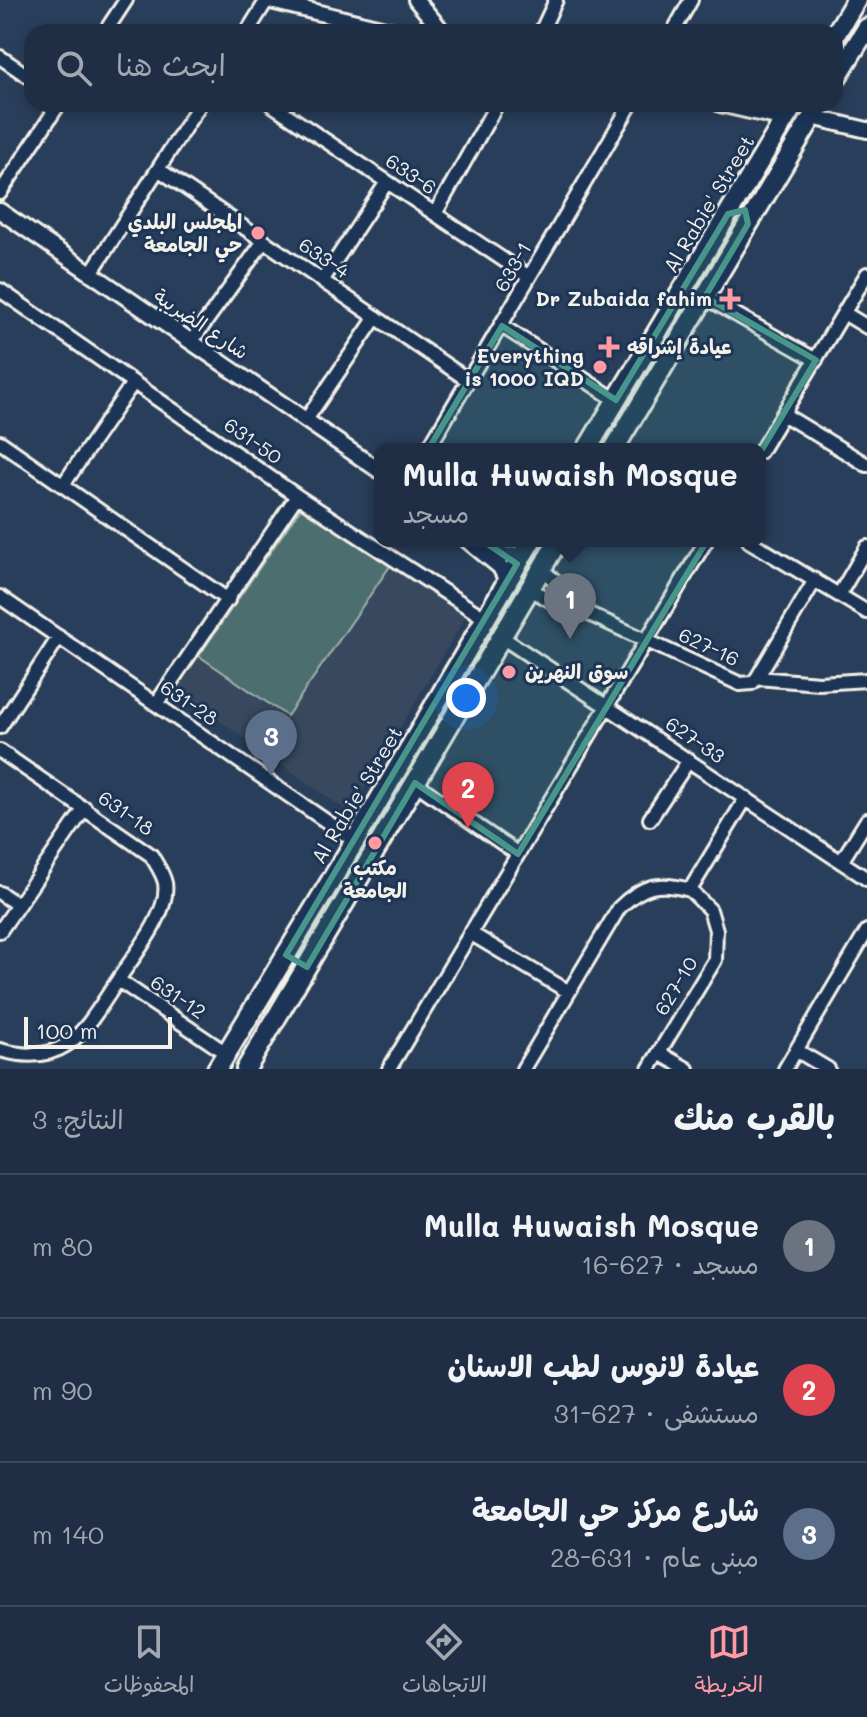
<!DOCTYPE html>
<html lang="ar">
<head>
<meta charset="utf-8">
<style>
	:root { --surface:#1f2e44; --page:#27364b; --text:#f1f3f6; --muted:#a1a8b2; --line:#3c4a5d; --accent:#ff9aa2 }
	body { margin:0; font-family:Mali,"Playpen Sans Arabic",sans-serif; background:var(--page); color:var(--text); direction:rtl }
	.scale { position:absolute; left:24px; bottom:20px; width:148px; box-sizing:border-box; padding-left:8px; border:4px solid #f4f1e8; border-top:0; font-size:22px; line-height:28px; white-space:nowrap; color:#f4f1e8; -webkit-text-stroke:6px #1d3557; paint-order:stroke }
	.you { position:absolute; left:466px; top:698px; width:28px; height:28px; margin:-20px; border:6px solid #fff; border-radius:50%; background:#1a73e8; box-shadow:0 0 0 12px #1a73e833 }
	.badge { display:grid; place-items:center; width:52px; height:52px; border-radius:50%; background:var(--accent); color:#fff; font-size:26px; font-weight:700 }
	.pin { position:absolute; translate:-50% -66px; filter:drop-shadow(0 2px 4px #0008) }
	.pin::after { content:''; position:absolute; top:42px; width:28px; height:24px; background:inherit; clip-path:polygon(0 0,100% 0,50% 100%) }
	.popup { position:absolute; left:374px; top:443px; width:392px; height:104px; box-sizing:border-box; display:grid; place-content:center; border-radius:16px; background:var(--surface); filter:drop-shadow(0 2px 6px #0005); font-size:26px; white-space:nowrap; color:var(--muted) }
	.popup b { font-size:30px; color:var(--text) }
	.popup::after { content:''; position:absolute; left:50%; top:100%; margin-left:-16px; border:16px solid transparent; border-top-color:var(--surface) }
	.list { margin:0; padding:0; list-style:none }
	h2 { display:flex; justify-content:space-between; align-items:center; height:104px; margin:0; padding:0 32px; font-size:34px }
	h2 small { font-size:26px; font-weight:400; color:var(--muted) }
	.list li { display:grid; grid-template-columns:52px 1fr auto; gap:24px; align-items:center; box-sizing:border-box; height:144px; padding:0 32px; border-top:2px solid var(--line) }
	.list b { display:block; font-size:30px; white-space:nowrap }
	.list p { margin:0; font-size:26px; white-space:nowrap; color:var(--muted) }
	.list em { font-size:26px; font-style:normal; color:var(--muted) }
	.icon { flex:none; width:44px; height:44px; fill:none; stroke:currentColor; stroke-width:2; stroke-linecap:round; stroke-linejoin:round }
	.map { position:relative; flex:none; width:867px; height:1069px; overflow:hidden; direction:ltr }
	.search { position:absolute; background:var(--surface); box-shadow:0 4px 12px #0003; left:24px; right:24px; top:24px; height:88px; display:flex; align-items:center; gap:20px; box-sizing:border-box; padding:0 28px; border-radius:24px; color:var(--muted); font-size:30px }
	.sheet { height:536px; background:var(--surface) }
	nav { display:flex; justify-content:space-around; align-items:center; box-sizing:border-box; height:112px; border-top:2px solid var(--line); background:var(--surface); font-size:22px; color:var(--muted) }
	nav a { display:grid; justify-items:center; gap:4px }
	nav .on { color:var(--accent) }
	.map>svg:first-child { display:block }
</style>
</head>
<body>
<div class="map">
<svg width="867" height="1069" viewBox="0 0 867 1069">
	<rect width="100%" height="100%" fill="#293e5a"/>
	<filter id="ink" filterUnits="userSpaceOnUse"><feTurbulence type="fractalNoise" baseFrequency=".0125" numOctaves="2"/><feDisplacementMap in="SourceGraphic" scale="16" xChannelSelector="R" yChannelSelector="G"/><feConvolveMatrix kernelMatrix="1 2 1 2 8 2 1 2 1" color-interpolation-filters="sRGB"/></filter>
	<g filter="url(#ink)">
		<path fill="#38485e" d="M302 506 466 616 350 813 176 690Z"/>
		<path fill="#4d6e6e" stroke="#a0b0ab" stroke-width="2" d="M302 506 390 566 287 716 199 656Z"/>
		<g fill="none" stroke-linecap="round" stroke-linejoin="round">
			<defs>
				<path id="minor" d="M105 32 126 0
					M247 32 267 0
					M541 32 556 0
					M673 32 691 0
					M0 57 32 79
					M271 104 529 277
					M158 169 468 380
					M0 193 59 104
					M435 214 497 104
					M91 273 200 104
					M322 281 387 182
					M0 290 297 496 486 619
					M705 297 816 360
					M844 313 867 327
					M502 326 616 400
					M191 342 264 241
					M783 414 867 465
					M306 420 376 317
					M0 442 228 600
					M428 449 631 104
					M760 452 867 274
					M63 485 133 383
					M749 541 867 612
					M541 569 576 598 587 613
					M530 589C547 598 567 612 587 613L740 684 752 683 757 678 819 683 867 680
					M839 595 867 547
					M0 597 355 841
					M500 636 867 879
					M757 678 815 580
					M156 704 297 496
					M0 727 59 637
					M0 751 151 855C156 864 163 873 165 883 170 913 134 955 118 980
					M415 783 518 854
					M650 819 689 760
					M841 862 867 820
					M0 893 18 905
					M0 931 85 808
					M470 933 569 992
					M0 1050C68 1069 85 1029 118 980L226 1053
					M796 1050 828 1069
					M659 1053 687 1069
					M389 1069 706 541
					M523 1069 619 908C642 885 659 881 690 890
					M649 1069 715 960 716 930 710 910 690 890 746 798
					M785 1069 867 931"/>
				<path id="tertiary" d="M267 0 397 32
					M416 0 443 32
					M720 104 785 119
					M812 117 867 130
					M0 211 380 471
					M468 541 500 567 507 581
					M483 544C499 553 509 561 526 550"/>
				<path id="primary" d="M835 35 856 0
					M835 80 867 28
					M587 449 794 104
					M614 449 820 104
					M217 1069 355 841 531 541
					M246 1069 558 541"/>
			</defs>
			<use href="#minor" stroke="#f4f1e8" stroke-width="18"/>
			<use href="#tertiary" stroke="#f4f1e8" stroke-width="20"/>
			<use href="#primary" stroke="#f4f1e8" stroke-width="24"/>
			<use href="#minor" stroke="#1d3557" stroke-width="12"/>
			<use href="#tertiary" stroke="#1d3557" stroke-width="14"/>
			<use href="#primary" stroke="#1d3557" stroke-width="18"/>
		</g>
	</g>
	<path fill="#48958c" fill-opacity="0.2" stroke="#48958c" stroke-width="6" stroke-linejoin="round" d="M745 210 748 224 705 297 816 360 518 854 415 783 307 967 286 955 517 564 405 488 502 326 616 400 728 214Z"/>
	<g fill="#ff9aa2" stroke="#1d3557" stroke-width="3">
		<circle cx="258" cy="233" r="8"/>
		<path d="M726 287h8v8h8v8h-8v8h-8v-8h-8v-8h8z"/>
		<path d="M605 335h8v8h8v8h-8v8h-8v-8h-8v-8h8z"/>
		<circle cx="600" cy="367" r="8"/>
		<circle cx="509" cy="672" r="8"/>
		<circle cx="375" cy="843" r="8"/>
	</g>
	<g text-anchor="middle" stroke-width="6" stroke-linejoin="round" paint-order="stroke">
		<g font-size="20" fill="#f4f1e8" stroke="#1d3557">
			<text transform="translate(411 174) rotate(34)" y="7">633-6</text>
			<text transform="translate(709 204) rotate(-59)" y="7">Al Rabie' Street</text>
			<text transform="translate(324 258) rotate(34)" y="7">633-4</text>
			<text transform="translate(513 267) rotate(-60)" y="7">633-1</text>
			<text transform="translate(201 324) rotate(34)" y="7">شارع الضريبة</text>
			<text transform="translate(253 441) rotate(35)" y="7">631-50</text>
			<text transform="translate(709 647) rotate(25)" y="7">627-16</text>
			<text transform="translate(189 703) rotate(34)" y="7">631-28</text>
			<text transform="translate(695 740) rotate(34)" y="7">627-33</text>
			<text transform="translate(357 795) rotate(-59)" y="7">Al Rabie' Street</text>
			<text transform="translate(126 813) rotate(35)" y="7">631-18</text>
			<text transform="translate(676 986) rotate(-59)" y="7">627-10</text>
			<text transform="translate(178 997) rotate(34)" y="7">631-12</text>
		</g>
		<g font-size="20" font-weight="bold" fill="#f4f1e8" stroke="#1d3557" text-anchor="end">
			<text x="242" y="229">المجلس البلدي<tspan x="242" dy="23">حي الجامعة</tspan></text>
			<text x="712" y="306">Dr Zubaida fahim</text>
			<text x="627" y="354" text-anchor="start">عيادة إشراقه</text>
			<text x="584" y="363">Everything<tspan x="584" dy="23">is 1000 IQD</tspan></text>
			<text x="525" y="679" text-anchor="start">سوق النهرين</text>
			<text x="375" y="875" text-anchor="middle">مكتب<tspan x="375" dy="23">الجامعة</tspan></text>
		</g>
	</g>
</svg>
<div class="scale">100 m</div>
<div class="you"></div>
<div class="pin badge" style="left:570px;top:639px;background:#6b7280">1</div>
<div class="popup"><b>Mulla Huwaish Mosque</b>مسجد</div>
<div class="pin badge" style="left:468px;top:828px;background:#e0444e">2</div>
<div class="pin badge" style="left:271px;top:776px;background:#5c6f8a">3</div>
<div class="search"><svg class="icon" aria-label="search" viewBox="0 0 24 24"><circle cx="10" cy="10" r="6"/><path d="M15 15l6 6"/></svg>ابحث هنا</div>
</div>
<section class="sheet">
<h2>بالقرب منك<small>النتائج: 3</small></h2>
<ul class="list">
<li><span class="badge" style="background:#6b7280">1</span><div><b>Mulla Huwaish Mosque</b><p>مسجد · 627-16</p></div><em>80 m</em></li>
<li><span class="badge" style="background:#e0444e">2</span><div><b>عيادة لانوس لطب الاسنان</b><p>مستشفى · 627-31</p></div><em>90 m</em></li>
<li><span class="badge" style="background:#5c6f8a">3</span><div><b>شارع مركز حي الجامعة</b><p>مبنى عام · 631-28</p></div><em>140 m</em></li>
</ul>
</section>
<nav>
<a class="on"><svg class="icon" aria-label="map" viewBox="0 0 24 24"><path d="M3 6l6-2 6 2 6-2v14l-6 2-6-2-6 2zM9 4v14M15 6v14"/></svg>الخريطة</a>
<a><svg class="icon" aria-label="directions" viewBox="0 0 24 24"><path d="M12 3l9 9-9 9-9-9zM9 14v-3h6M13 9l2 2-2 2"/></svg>الاتجاهات</a>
<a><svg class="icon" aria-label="saved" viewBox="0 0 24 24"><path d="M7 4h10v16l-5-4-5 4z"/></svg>المحفوظات</a>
</nav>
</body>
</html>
